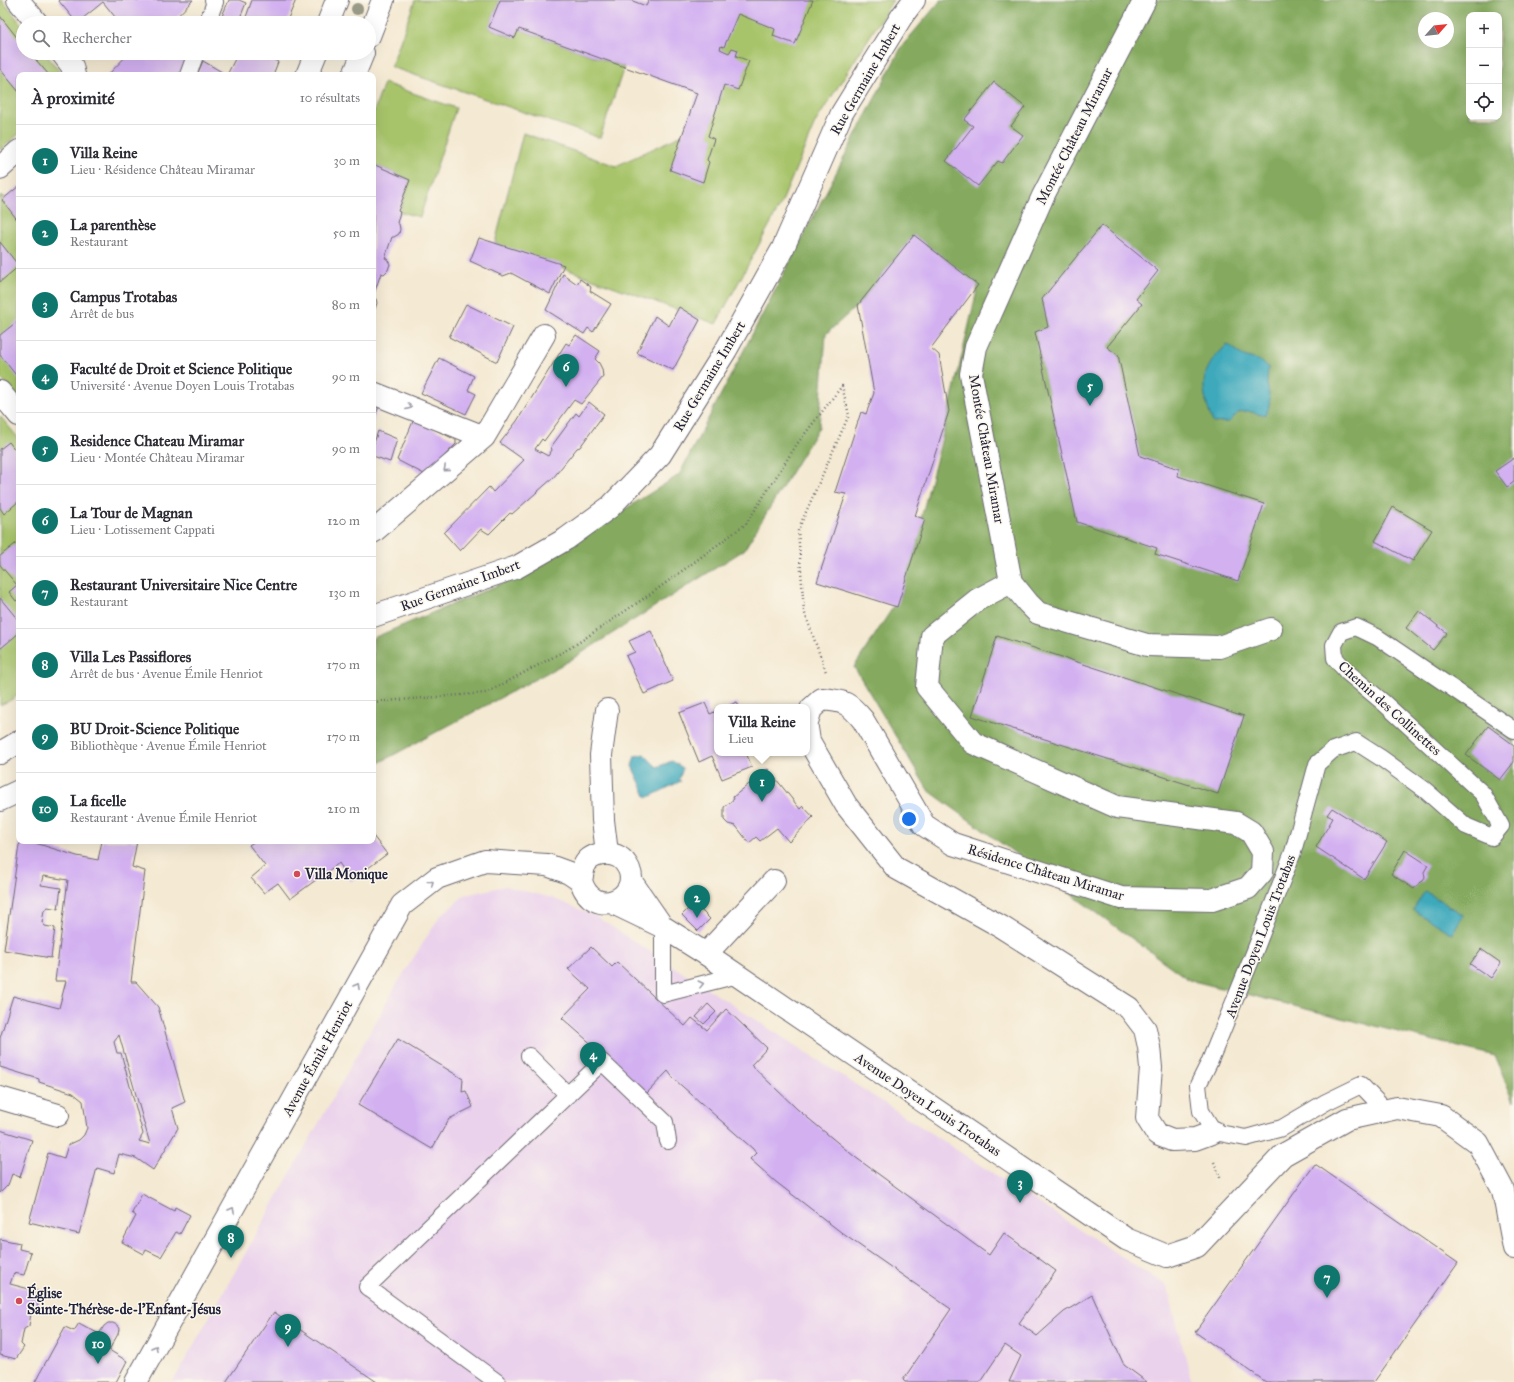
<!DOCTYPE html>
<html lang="fr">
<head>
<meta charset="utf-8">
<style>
	:root { --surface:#fff; --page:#f2f2f3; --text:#2b2b33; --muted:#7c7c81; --line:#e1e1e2; --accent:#0f766e }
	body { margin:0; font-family:"IM FELL Great Primer",serif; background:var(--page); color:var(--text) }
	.controls { position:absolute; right:12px; top:12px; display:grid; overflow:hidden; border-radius:8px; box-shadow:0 4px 16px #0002 }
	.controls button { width:36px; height:36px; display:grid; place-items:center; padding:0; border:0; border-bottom:1px solid var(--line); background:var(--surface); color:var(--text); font:20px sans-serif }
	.compass { position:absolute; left:1418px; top:12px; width:36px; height:36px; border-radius:50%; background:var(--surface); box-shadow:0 4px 16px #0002; rotate:63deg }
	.you { position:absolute; left:909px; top:819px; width:14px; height:14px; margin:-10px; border:3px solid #fff; border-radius:50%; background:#1a73e8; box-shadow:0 0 0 6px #1a73e833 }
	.badge { display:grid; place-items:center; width:26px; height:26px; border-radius:50%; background:var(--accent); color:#fff; font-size:13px; font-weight:700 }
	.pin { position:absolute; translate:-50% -33px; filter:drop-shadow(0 1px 2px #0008) }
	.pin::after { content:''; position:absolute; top:21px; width:14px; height:12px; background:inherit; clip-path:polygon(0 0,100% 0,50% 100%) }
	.popup { position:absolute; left:714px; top:704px; width:96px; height:52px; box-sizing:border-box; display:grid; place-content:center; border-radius:8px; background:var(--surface); filter:drop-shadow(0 1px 3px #0005); font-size:13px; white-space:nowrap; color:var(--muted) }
	.popup b { font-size:15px; color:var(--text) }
	.popup::after { content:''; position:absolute; left:50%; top:100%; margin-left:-8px; border:8px solid transparent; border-top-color:var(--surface) }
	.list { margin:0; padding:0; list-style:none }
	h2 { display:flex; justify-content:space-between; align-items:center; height:52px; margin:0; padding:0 16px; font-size:17px }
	h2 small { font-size:13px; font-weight:400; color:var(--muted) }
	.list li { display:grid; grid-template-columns:26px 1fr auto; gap:12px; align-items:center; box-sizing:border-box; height:72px; padding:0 16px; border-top:1px solid var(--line) }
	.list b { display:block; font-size:15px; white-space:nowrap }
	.list p { margin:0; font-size:13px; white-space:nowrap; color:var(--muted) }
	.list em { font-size:13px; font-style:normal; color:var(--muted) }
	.icon { flex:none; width:22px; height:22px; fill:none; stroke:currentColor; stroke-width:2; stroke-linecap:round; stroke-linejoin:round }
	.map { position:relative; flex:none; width:1514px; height:1382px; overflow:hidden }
	.search { position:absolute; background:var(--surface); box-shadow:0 4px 16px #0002; left:16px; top:16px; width:360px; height:44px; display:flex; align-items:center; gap:10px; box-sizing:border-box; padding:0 14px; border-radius:22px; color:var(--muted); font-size:15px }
	.panel { position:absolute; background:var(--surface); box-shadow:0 4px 16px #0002; left:16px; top:72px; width:360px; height:772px; border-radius:8px }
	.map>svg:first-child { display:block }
</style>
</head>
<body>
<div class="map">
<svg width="1514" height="1382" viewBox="0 0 1514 1382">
	<rect width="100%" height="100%" fill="#fbf7ec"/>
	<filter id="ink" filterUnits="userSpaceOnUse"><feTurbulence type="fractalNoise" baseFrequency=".025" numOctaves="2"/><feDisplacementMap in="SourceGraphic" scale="8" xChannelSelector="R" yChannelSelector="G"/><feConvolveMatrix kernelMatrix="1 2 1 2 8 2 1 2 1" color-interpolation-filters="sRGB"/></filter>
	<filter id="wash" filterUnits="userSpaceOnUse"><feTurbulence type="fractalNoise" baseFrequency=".012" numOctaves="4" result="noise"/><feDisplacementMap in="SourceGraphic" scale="16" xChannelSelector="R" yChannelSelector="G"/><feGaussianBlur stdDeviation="0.9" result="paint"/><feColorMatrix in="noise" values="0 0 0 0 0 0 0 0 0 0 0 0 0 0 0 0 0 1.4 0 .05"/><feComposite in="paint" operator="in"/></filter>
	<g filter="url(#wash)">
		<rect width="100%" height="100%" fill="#f4e9d2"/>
		<path fill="#ead1ec" d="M505 886 552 898 595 916 1167 1286 1192 1382H173L397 984 440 916 465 895Z"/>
		<path fill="#a7c46b" stroke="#647353" d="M0 0H2L23 26V53H45L59 71 60 75H19V134L0 150Z
			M415 0H500L489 28 514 38 519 29 624 67 600 138 391 67Z
			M737 0H893L815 123 781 204 716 324 495 243 523 133 616 166 712 121 707 57Z
			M384 83 456 108 420 217 400 212 410 180 375 165 373 171V114Z
			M0 196 19 202V401L0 377Z
			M0 416 19 439V694L11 700 0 705Z"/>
		<path fill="#85aa5f" stroke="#54664d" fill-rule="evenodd" d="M941 0H1514V1102L1495 1056 1189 980 928 790 854 667 901 595 949 411 978 286 914 235 858 305 826 334 819 427 744 550 569 661 373 766V638L519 576 679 475 902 46ZM1469 15H1499V117H1469ZM1424 18H1448V42H1424Z"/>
		<path fill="#3ca9bb" stroke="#2f667b" d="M1227 345C1237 348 1236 353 1242 355 1254 361 1256 356 1268 367 1268 372 1267 378 1267 383 1269 395 1272 404 1266 414L1261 415 1248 411 1239 412 1229 422 1213 423C1200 388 1198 371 1227 345Z
			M644 754 657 767 672 761 683 768 679 780 681 781 647 798 632 766 635 756Z
			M1425 891 1463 915 1452 934 1413 910Z"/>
		<g id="blocks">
			<path fill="#d3b1f1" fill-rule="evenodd" d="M58 0H193L171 23H120L103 2 77 23Z
				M229 0H239L246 3 238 23H219Z
				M252 0H296L286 23H252L245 20Z
				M500 0H630L646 6 649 0H813L795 44 773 36 775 29 738 14 724 47 721 46 720 49 729 53 732 48 738 50 736 56 749 61 738 90 724 85 708 136 714 139 707 160 709 162 703 182 670 170 697 93 519 29 515 38 489 27Z
				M0 16 23 45V53H30L49 75H19V92L0 69Z
				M129 53H178L190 64 183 75H108Z
				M238 53H261L278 62 273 75H227Z
				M203 61 227 75H197Z
				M994 82 1025 107 1011 126 1023 135 1002 163 998 161 978 186 946 161 973 126 964 120Z
				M375 165 410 180 398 211 400 212 397 223 399 224 400 229 399 234 394 237H392L385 258 387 259 390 264 388 270 384 274 381 273 373 297V171Z
				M19 186V222L2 200Z
				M1102 225 1158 271 1136 299 1142 304 1107 347 1118 355 1140 456 1179 469 1178 476 1264 504 1238 581 1155 554 1157 548 1077 522 1035 332 1048 327 1042 299Z
				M914 235 978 285 931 348 939 355 949 411 915 516 925 519 897 607 817 582 846 494 835 492 861 412 866 414 874 393 858 305Z
				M479 238 564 265 550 294 511 273 503 276 470 261Z
				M0 242 19 266 0 282Z
				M563 274 577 284 580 279 591 287 590 291 611 304 593 332 588 328 584 334 546 310Z
				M373 297 376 299 377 303 375 309 373 311Z
				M466 304 513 327 497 362 449 337Z
				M679 307 700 320 673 370 637 353 655 316 669 326Z
				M19 320V379L0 355V335Z
				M576 335 600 351 595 359 599 363 602 369 603 377 581 404 574 400 544 441 542 439 535 449 548 456 552 450 551 447 576 413 579 416 589 402 604 414 580 447 577 448 553 478 512 514 510 513 489 534 481 529 460 551 444 533 489 487 493 492 524 460 500 443 517 421 566 343 569 345Z
				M439 358 474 376 468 390 476 394 466 414 421 393Z
				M373 398 381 401 373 422Z
				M414 419 456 440V444L426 475 397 460Z
				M378 431 397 439 390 462 373 456V446Z
				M9 442 19 455V501L4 514 0 508V449Z
				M1514 458V482L1507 487 1495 471Z
				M1393 507 1432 530 1413 561 1375 541Z
				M19 541V599L16 601 9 592 17 585 0 565V556Z
				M0 598 19 621V633L0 649Z
				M1419 611 1447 633 1433 650 1406 628Z
				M651 631 673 681 644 694 626 656 635 652 629 641Z
				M997 636 1244 716 1218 794 972 716Z
				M737 702 739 707H726Z
				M705 703 710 714 717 711V753H746L752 767 722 779 712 756 699 762 679 713Z
				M1488 726 1514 745V762L1500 780 1466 755Z
				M768 769 800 809 803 806 813 817 789 842 777 828 760 841 756 837 749 843 736 826 728 824 724 820V807L734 799 733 797Z
				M1332 808 1387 842 1364 879 1316 847 1333 818 1327 815Z
				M373 836 387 854 351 881 339 863 290 899 278 883 264 893 251 878 265 866 249 845 255 841H373Z
				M23 841H29L77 856 98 860 102 841H137L132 867 145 871 131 982H136L158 1007 185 1102 172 1108 178 1128 153 1170 136 1158 119 1154 114 1173 97 1168 79 1234 29 1222 48 1153 64 1158 68 1145 79 1140 84 1135 87 1128 83 1101 73 1093 39 1082V1079L0 1067V1038L13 996 59 1008 66 981H55L68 880 43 876 41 885 61 888 58 909 48 907 44 910 42 922 45 926 55 928 51 958 4 950 19 845ZM119 1035 150 1144 139 1141 143 1134 121 1053H117L114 1042Z
				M1405 850 1428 865 1424 872 1425 878 1423 881 1418 884 1414 889 1391 874Z
				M694 903 710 919 698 931 682 915Z
				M591 947 612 967 617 962 685 1026 692 1018 707 1030 726 1009 767 1048 751 1065 797 1109 855 1157 989 1255 1004 1233 1056 1271 1019 1323 1037 1336 1064 1312 1092 1295 1124 1365 1147 1382H1009L1021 1356 1005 1345 980 1382H905L903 1380 951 1309 846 1236 776 1182 750 1159 756 1153 753 1149 674 1079 668 1071 647 1093 562 1018 590 989 568 969Z
				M1481 949 1501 963 1491 978 1470 964Z
				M708 1004 716 1012 704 1024 696 1017Z
				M398 1039 463 1079 462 1092 466 1091 473 1107 449 1119 432 1149 358 1105Z
				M0 1130 32 1140 20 1177 12 1174 8 1185 0 1193Z
				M1315 1164 1458 1263 1374 1382H1266L1195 1332Z
				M142 1194 174 1211 175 1207 190 1215 180 1234 176 1232 161 1257 146 1250 144 1254 122 1242 136 1216 132 1213Z
				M0 1239 20 1243 19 1249 31 1252 24 1275 14 1273 10 1284 41 1292 37 1309 31 1313 29 1326 24 1329 21 1344 24 1347 16 1359 0 1355Z
				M274 1312 377 1382H226Z
				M79 1323 99 1334 104 1326 108 1323H113L117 1325 119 1329 118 1334 109 1350 127 1361 116 1382H35L65 1327 74 1331Z"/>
		</g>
	</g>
	<g filter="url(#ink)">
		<use href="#blocks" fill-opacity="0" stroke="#6c6870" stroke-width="1"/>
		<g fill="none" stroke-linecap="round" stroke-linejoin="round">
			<defs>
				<path id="service" d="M207 23 215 2 213 0
					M188 75 196 53
					M663 927V994L738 975
					M529 1056 568 1095
					M1385 1110 1361 1085 1326 1102 1282 1128 1246 1138 1214 1132 1201 1111 1198 1085 1209 1063 1254 953 1293 852 1317 764 1333 750 1356 742 1381 758 1425 790 1466 826 1492 837 1501 826 1483 794 1384 703 1347 672 1335 658 1334 645 1341 632 1356 627 1377 637 1514 730
					M497 1382 367 1287 602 1062 665 1122 668 1141"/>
				<path id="minor" d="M18 0 37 23
					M1145 0 1043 196 976 347 971 374 1011 582 1028 603 1038 613 1147 645 1219 647 1271 629
					M62 53 72 66 74 75
					M0 168 19 151
					M0 392 19 415
					M373 393 484 437 373 532
					M484 437 544 335
					M373 616 517 567 566 539 610 507 660 455 726 350 783 248 842 113 902 16 914 0
					M807 722 811 709 822 699C845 701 849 703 863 720L924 825 953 844 1121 898 1212 900 1248 888 1262 872 1263 852 1251 832 1236 823 1117 807 973 743 927 687 932 636 977 600 1011 582
					M807 728 809 741 846 805 896 868 1000 926 1129 1008 1145 1029 1149 1047 1151 1068 1147 1118 1157 1134 1172 1140 1195 1139 1214 1132
					M607 853 603 820 601 755 607 710
					M706 954 774 881
					M0 1098 58 1115"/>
				<path id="tertiary" d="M328 23 337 0
					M369 36 383 0
					M307 75 316 53
					M354 75 363 53
					M0 753 19 742
					M0 800 19 791
					M631 881 662 926
					M611 902 663 927 706 954 1126 1239 1167 1256 1197 1246 1283 1155 1347 1119 1397 1108 1441 1116 1478 1143 1503 1190 1514 1248
					M136 1382 402 905 437 878 485 861 547 865 569 873 581 881C593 921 641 898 629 869 627 865 624 860 619 857 609 851 590 853 584 866 583 870 582 876 581 881"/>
			</defs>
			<use href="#service" stroke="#6c6870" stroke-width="18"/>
			<use href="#minor" stroke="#6c6870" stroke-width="24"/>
			<use href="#tertiary" stroke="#6c6870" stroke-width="24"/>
			<path stroke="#6c6870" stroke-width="2.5" stroke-dasharray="1 3" stroke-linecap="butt" d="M373 702 486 693 572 647 652 593 746 524 797 444 842 386 849 415 798 530 804 611 826 672
				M1214 1162 1221 1180"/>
			<use href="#service" stroke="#fff" stroke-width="16"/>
			<use href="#minor" stroke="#fff" stroke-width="22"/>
			<use href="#tertiary" stroke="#fff" stroke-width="22"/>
		</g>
		<circle fill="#9a9b88" cx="357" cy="9" r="6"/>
		<defs><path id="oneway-chevron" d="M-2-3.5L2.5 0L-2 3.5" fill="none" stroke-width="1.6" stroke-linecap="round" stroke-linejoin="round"/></defs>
		<g stroke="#9c9ca7">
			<use href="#oneway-chevron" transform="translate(409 407) rotate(21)"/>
			<use href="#oneway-chevron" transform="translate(446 469) rotate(139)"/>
			<use href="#oneway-chevron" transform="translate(431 883) rotate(-38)"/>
			<use href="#oneway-chevron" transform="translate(701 984) rotate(-14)"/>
			<use href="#oneway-chevron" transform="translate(357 986) rotate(-61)"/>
			<use href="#oneway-chevron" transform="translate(232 1210) rotate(-61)"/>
			<use href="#oneway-chevron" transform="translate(155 1348) rotate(-61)"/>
		</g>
	</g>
	<g fill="#d1495b" stroke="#fbf7ec" stroke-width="1.5">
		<circle cx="297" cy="874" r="4"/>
		<circle cx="19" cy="1301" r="4"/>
	</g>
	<g text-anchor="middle" stroke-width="3" stroke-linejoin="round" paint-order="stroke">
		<g font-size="14" fill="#22223b" stroke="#fbf7ec">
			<text transform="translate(865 79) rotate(-60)" y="5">Rue Germaine Imbert</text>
			<text transform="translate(1074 136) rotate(-63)" y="5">Montée Château Miramar</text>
			<text transform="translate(709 376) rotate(-59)" y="5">Rue Germaine Imbert</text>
			<text transform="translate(987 449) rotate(80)" y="5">Montée Château Miramar</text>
			<text transform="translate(460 585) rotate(-20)" y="5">Rue Germaine Imbert</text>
			<text transform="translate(1390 708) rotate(42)" y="5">Chemin des Collinettes</text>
			<text transform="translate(1046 872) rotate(17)" y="5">Résidence Château Miramar</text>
			<text transform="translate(1260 936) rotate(-69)" y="5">Avenue Doyen Louis Trotabas</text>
			<text transform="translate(317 1058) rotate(-61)" y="5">Avenue Émile Henriot</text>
			<text transform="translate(928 1104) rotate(34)" y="5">Avenue Doyen Louis Trotabas</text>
		</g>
		<g font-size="14" font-weight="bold" fill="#22223b" stroke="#fbf7ec" text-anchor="start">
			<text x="305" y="879">Villa Monique</text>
			<text x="27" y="1298">Église<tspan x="27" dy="16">Sainte-Thérèse-de-l'Enfant-Jésus</tspan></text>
		</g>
	</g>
</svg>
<div class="controls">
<button>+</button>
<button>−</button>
<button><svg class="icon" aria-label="locate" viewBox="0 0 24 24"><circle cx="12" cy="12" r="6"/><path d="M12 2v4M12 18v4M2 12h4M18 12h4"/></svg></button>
</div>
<svg class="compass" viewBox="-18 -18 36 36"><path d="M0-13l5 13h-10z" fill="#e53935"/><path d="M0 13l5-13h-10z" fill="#7c7c81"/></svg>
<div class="you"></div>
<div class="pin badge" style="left:762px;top:802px">1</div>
<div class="popup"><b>Villa Reine</b>Lieu</div>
<div class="pin badge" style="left:697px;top:918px">2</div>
<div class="pin badge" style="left:1020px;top:1203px">3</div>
<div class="pin badge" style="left:593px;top:1075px">4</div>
<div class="pin badge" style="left:1090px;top:406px">5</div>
<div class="pin badge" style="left:566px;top:387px">6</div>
<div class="pin badge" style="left:1327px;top:1298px">7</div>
<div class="pin badge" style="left:231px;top:1258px">8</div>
<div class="pin badge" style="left:288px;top:1347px">9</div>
<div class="pin badge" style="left:98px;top:1364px">10</div>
<div class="search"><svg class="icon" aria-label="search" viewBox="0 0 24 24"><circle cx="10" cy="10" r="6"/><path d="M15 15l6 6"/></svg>Rechercher</div>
<section class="panel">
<h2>À proximité<small>10 résultats</small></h2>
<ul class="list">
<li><span class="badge">1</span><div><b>Villa Reine</b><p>Lieu · Résidence Château Miramar</p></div><em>30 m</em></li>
<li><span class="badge">2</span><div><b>La parenthèse</b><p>Restaurant</p></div><em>50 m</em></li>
<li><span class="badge">3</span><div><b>Campus Trotabas</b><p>Arrêt de bus</p></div><em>80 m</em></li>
<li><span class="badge">4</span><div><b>Faculté de Droit et Science Politique</b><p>Université · Avenue Doyen Louis Trotabas</p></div><em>90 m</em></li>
<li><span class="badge">5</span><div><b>Residence Chateau Miramar</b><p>Lieu · Montée Château Miramar</p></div><em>90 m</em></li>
<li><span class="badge">6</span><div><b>La Tour de Magnan</b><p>Lieu · Lotissement Cappati</p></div><em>120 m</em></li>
<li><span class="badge">7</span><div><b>Restaurant Universitaire Nice Centre</b><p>Restaurant</p></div><em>130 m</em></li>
<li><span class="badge">8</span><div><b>Villa Les Passiflores</b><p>Arrêt de bus · Avenue Émile Henriot</p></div><em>170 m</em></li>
<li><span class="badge">9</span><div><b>BU Droit-Science Politique</b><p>Bibliothèque · Avenue Émile Henriot</p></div><em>170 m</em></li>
<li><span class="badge">10</span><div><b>La ficelle</b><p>Restaurant · Avenue Émile Henriot</p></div><em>210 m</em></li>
</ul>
</section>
</div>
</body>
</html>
